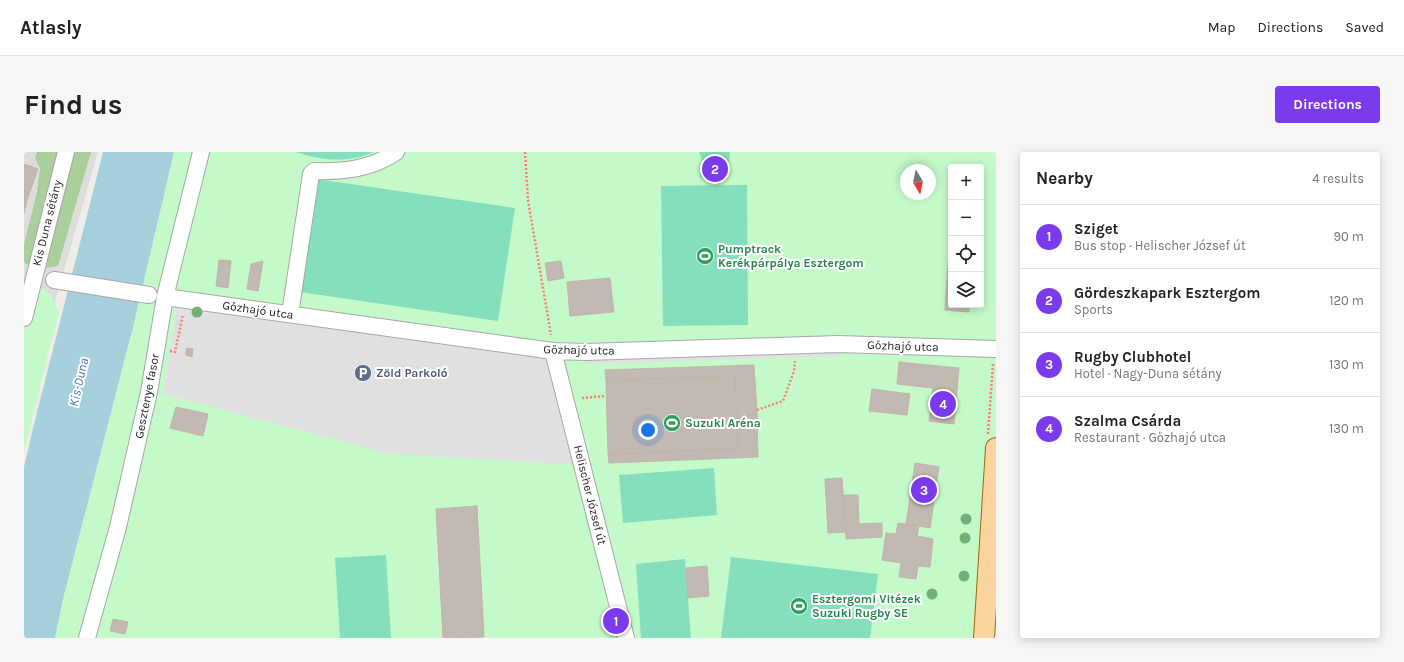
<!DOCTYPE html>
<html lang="en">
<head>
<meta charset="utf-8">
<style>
	:root { --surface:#fff; --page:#f6f6f6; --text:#202124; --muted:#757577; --line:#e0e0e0; --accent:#7c3aed }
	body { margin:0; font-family:Karla,sans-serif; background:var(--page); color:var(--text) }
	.controls { position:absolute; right:12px; top:12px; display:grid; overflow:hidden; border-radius:4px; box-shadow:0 2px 10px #0003 }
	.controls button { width:36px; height:36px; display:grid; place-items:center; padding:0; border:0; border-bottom:1px solid var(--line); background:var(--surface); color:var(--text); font:20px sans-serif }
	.compass { position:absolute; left:876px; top:12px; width:36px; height:36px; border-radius:50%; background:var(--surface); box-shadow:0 2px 10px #0003; rotate:170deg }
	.you { position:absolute; left:624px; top:278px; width:14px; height:14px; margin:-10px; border:3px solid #fff; border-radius:50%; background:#1a73e8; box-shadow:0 0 0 6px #1a73e833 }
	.badge { display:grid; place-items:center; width:26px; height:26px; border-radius:50%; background:var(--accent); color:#fff; font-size:13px; font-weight:700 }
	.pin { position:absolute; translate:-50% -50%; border:2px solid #fff; box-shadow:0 1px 4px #0006 }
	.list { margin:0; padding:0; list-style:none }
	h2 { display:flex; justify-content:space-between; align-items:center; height:52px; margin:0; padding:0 16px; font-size:17px }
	h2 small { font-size:13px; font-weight:400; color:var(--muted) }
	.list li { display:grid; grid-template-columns:26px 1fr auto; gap:12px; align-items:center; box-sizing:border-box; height:64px; padding:0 16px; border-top:1px solid var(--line) }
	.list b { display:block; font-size:15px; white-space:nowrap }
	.list p { margin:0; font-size:13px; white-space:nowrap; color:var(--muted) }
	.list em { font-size:13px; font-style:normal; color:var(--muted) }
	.icon { flex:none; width:22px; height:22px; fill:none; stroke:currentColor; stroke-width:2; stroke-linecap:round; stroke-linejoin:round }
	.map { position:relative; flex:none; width:972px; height:486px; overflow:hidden; border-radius:4px }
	header { display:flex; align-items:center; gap:24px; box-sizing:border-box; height:56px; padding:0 20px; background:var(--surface); border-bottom:1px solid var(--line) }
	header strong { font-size:19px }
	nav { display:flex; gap:22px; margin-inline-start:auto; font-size:14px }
	.intro { display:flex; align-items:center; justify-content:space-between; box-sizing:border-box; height:96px; padding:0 24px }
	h1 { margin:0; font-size:28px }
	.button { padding:10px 18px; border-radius:4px; background:var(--accent); color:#fff; font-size:14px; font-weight:700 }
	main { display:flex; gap:24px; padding:0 24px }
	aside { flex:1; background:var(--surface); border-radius:4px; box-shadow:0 2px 10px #0003 }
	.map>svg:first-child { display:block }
</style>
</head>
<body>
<header>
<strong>Atlasly</strong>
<nav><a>Map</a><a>Directions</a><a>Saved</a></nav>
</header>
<div class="intro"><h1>Find us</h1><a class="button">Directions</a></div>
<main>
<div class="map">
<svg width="972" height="486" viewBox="0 0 972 486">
	<rect width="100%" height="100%" fill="#f0ede6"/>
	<path fill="#dedddd" d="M0 0H74L0 258Z"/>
	<path fill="#aacf9b" d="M13 0H67L34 114 21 116 2 112 0 110V92L13 40 16 16 11 6Z"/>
	<path fill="#c4f9c9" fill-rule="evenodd" d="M150 0H972V486H31L39 447 110 171ZM927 15H957V153H927ZM882 18H906V42H882Z
		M10 135C27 135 29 148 35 161L25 198 0 299V139Z"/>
	<path fill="#85dfbd" d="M272 0H350C325 11 298 9 272 0Z
		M675 0H706L704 25H676L678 8Z
		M292 27 491 56 474 169 276 140Z
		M723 33 724 173 639 174 637 34Z
		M690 316 693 363 599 371 595 323Z
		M362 403 367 486H316L311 406Z
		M707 405 854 422 846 486H697Z
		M661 407 667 486H617L612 412Z"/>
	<path fill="#e0e0e0" d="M154 147 529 199 559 313 366 302 139 242Z
		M814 192V204L563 212 562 200Z"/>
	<path fill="#a7d0dd" d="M79 0H150L110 171 39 447 31 486H0V315L10 272Z"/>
	<path fill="#c1b9b2" stroke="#c2b4a8" d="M0 12 14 17 3 48 0 47Z
		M0 47 3 48 0 61Z
		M927 68V153H945V160L921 158Z
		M195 108 207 109 204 136 192 134Z
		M239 109 234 139 223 137 227 112Z
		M537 109 540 126 524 129 521 111Z
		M586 126 590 160 546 164 543 130Z
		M163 196 169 197 168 205 162 203Z
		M875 210 935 216 930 272 905 269 909 236 873 232Z
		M730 213 733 258 734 305 585 311 584 302 714 297 711 224 582 229 581 218Z
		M711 224 714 297 584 302 582 229Z
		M848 237 886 242 883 263 845 259Z
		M152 255 184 262 179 284 146 276Z
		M891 311 915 315 906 376 882 372Z
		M818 326 822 380 804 381 801 327Z
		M820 343H834L835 372 858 371V385L822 387Z
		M453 354 460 485 419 486 412 357Z
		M874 371 895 374 893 384 909 387 906 415 894 414 892 427 875 425 877 411 858 408 862 381 872 382Z
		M683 414 685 444 664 446 662 416Z
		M89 467 104 470 101 482 86 479Z"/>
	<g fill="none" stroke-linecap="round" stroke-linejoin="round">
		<defs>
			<path id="minor" d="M30 128 125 143
				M141 145 529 199 562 200 814 192 972 197
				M266 162 287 22 290 19C319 20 348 17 372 0
				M0 166 42 0
				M529 199 602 486
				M63 486 94 375 125 240 141 145 177 0"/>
			<path id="major" d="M960 486 972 296"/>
		</defs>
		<use href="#minor" stroke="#a7a7a7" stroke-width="18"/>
		<use href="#major" stroke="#9b6a01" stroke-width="22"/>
		<path stroke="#f97f6e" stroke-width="2.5" stroke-dasharray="2 2" stroke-linecap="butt" d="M501 0 504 48 527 183
			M146 199 151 200 159 162
			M558 246 582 244
			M733 258 759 249 770 219 771 209
			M964 282 969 211"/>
		<use href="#minor" stroke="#fff" stroke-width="16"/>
		<use href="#major" stroke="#fbd5a0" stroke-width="20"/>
	</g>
	<g fill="#73b075">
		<circle cx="173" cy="160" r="5.5"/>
		<circle cx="942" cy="367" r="5.5"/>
		<circle cx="941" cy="386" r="5.5"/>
		<circle cx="940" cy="424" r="5.5"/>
		<circle cx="908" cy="442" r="5.5"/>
	</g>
	<defs>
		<symbol id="stadium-disc" viewBox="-11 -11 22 22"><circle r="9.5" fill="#2e9e5b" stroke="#fff"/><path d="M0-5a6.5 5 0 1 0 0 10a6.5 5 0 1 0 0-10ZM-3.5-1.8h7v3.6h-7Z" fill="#fff"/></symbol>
		<symbol id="parking-disc" viewBox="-11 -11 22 22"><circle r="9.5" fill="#5c6f8a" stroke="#fff"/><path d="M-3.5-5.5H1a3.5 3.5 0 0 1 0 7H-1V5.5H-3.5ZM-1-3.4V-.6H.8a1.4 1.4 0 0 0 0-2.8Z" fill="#fff"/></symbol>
	</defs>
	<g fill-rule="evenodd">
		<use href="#stadium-disc" x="671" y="94" width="20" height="20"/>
		<use href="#parking-disc" x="329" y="211" width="20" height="20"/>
		<use href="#stadium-disc" x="638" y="261" width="20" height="20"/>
		<use href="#stadium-disc" x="765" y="444" width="20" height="20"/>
	</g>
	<g text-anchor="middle" stroke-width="4" stroke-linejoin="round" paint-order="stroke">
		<g font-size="12" fill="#202020" stroke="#fff">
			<text transform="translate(23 71) rotate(-76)" y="4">Kis Duna sétány</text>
			<text transform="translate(234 158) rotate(8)" y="4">Gőzhajó utca</text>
			<text transform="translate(879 194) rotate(2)" y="4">Gőzhajó utca</text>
			<text transform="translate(555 198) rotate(1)" y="4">Gőzhajó utca</text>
			<text transform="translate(123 244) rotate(-79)" y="4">Gesztenye fasor</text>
			<text transform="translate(566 343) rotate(76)" y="4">Helischer József út</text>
		</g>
		<g font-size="12" font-weight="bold" fill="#27864d" stroke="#fff" text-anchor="start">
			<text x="694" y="101">Pumptrack<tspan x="694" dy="14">Kerékpárpálya Esztergom</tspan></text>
			<text x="661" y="275">Suzuki Aréna</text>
			<text x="788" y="451">Esztergomi Vitézek<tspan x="788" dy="14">Suzuki Rugby SE</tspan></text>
		</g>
		<g font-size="12" font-weight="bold" fill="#4e5e75" stroke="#fff" text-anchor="start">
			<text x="352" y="225">Zöld Parkoló</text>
		</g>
		<g font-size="13" font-style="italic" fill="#4977a8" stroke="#fff">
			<text transform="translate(54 230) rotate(-77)" y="5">Kis-Duna</text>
		</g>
	</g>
</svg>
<div class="controls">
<button>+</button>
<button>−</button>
<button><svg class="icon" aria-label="locate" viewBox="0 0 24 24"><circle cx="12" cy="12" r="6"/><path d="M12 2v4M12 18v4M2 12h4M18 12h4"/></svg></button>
<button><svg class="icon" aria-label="layers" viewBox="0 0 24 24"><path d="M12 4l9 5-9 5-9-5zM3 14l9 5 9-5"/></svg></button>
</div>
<svg class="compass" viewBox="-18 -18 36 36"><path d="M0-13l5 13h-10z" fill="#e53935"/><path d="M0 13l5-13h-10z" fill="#757577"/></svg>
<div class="you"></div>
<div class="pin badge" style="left:592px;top:469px">1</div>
<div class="pin badge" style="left:691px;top:17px">2</div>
<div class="pin badge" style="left:900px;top:338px">3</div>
<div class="pin badge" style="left:919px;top:252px">4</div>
</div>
<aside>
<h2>Nearby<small>4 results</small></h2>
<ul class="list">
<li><span class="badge">1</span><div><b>Sziget</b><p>Bus stop · Helischer József út</p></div><em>90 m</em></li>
<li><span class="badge">2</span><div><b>Gördeszkapark Esztergom</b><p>Sports</p></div><em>120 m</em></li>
<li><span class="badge">3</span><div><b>Rugby Clubhotel</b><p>Hotel · Nagy-Duna sétány</p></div><em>130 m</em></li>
<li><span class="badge">4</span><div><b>Szalma Csárda</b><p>Restaurant · Gőzhajó utca</p></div><em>130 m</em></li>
</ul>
</aside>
</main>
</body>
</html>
